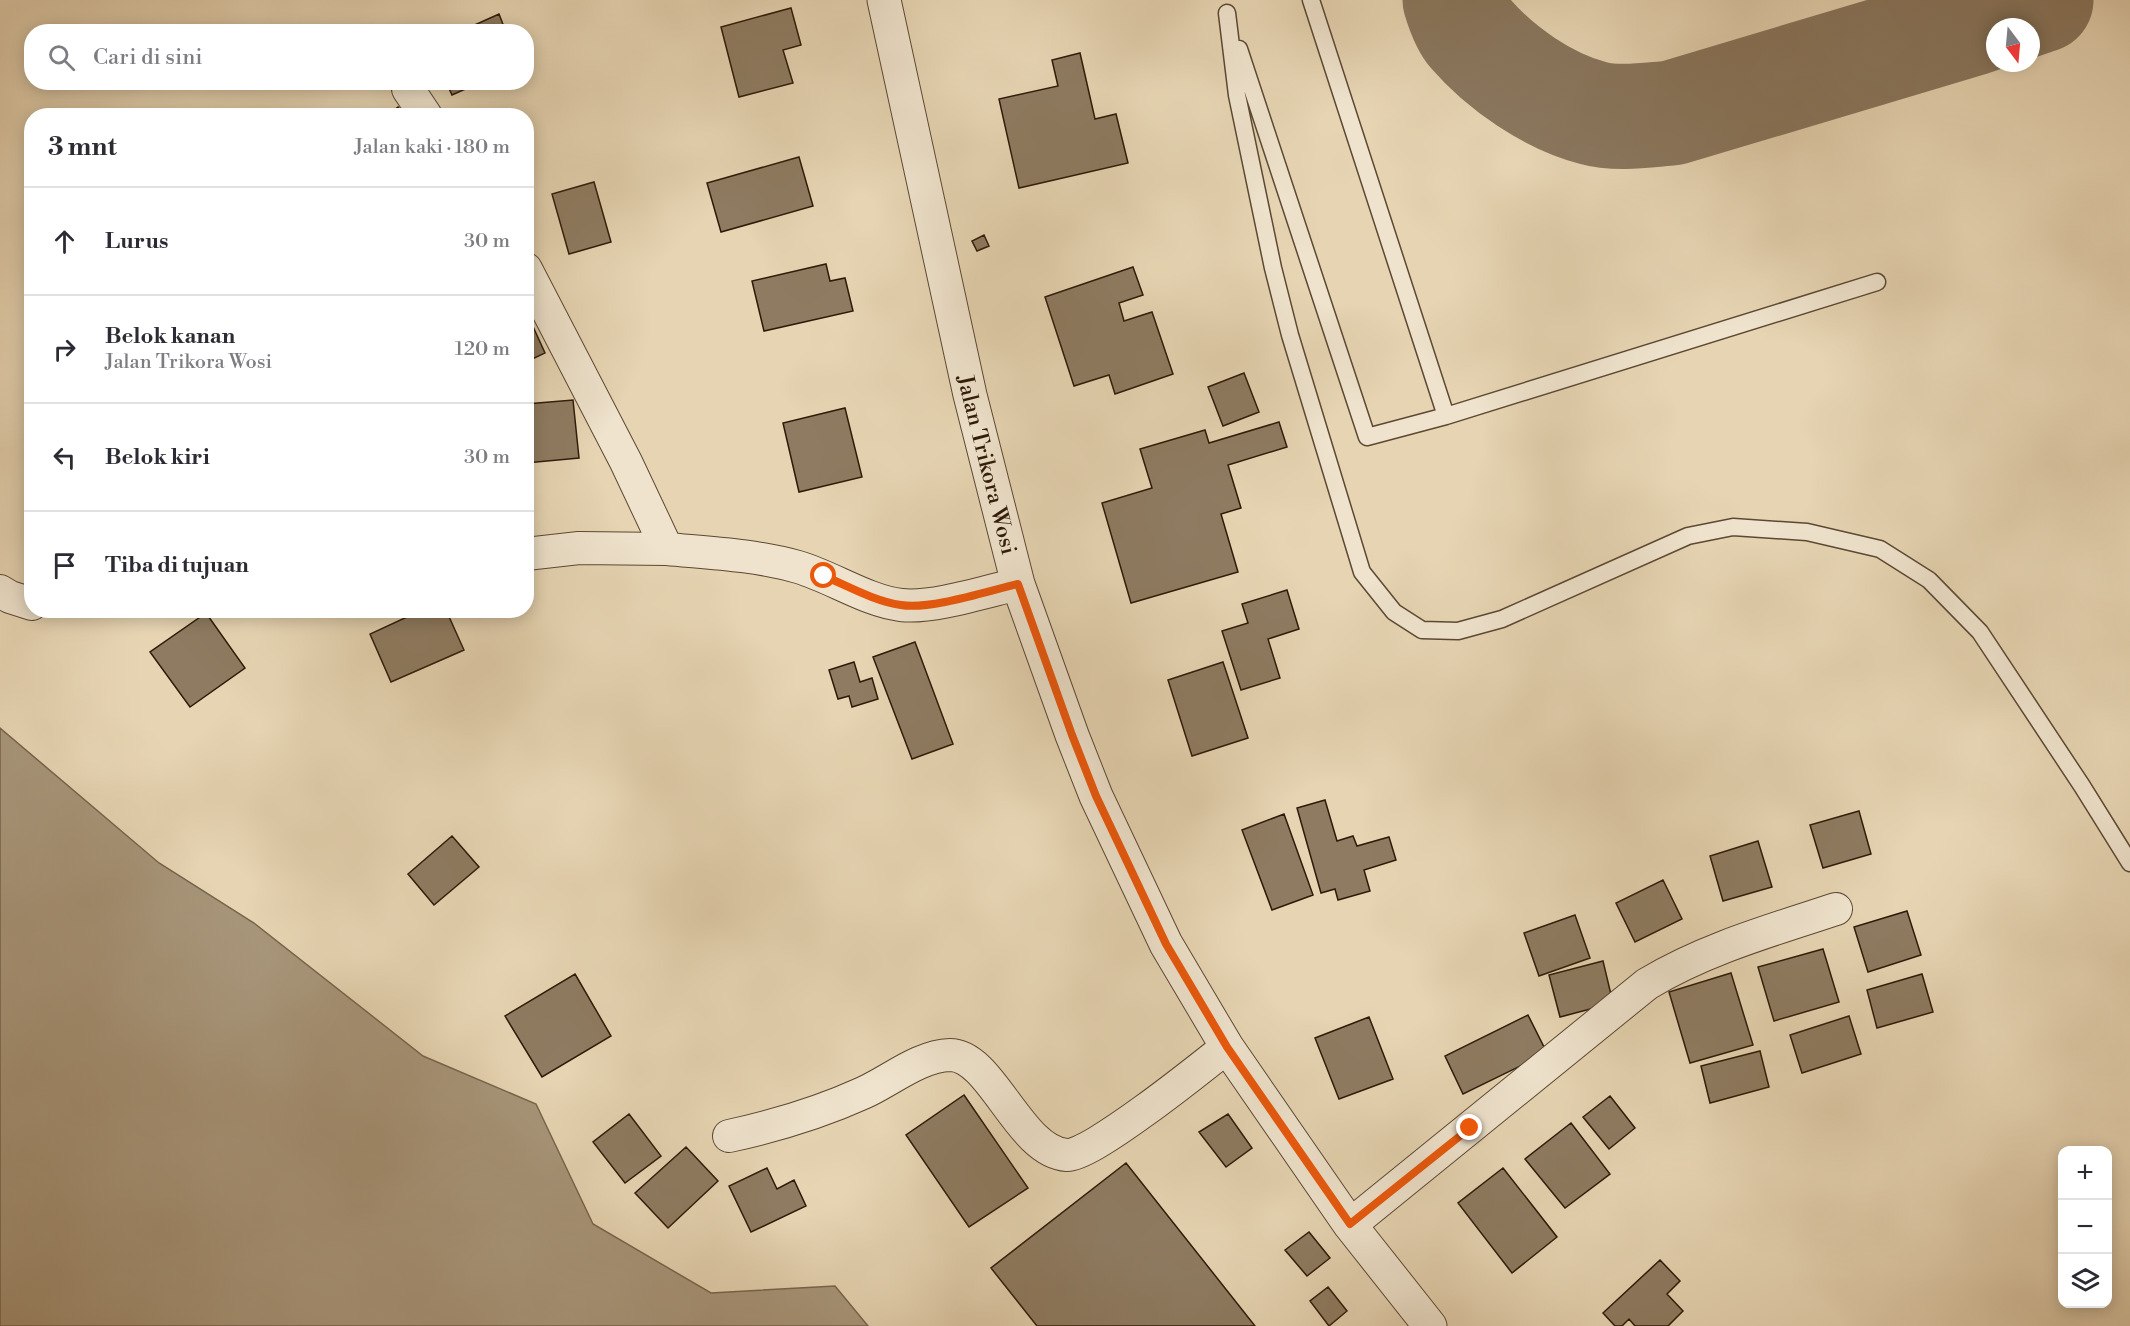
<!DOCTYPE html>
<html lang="id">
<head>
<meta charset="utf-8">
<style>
	:root { --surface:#fff; --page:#f2f2f3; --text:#2b2b33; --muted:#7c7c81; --line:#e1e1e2 }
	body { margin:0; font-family:"Libre Bodoni",serif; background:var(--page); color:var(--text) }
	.controls { position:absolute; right:18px; bottom:18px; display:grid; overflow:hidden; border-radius:12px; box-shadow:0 3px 15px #0003 }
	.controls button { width:54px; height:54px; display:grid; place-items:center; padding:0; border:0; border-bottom:2px solid var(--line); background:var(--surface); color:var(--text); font:30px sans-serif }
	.compass { position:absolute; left:1986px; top:18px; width:54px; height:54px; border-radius:50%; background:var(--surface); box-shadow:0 3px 15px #0003; rotate:164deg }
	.stop { position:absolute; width:18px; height:18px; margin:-14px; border:4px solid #ea580c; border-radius:50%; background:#fff }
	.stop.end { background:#ea580c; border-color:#fff; box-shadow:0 2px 6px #0008 }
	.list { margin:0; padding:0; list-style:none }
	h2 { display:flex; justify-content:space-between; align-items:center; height:78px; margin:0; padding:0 24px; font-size:26px }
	h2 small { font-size:20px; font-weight:400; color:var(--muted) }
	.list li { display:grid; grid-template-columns:39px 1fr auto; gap:18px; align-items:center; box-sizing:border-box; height:108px; padding:0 24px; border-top:2px solid var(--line) }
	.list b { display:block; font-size:22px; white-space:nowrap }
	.list p { margin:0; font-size:20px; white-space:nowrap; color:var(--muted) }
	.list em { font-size:20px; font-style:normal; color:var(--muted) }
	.icon { flex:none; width:33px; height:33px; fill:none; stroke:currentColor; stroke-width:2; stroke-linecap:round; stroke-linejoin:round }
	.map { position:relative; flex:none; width:2130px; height:1326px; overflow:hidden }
	.search { position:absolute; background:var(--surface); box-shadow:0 3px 15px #0003; left:24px; top:24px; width:510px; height:66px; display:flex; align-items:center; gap:15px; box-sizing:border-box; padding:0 21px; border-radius:24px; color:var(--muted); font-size:22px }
	.panel { position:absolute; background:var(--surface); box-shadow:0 3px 15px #0003; left:24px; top:108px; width:510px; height:510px; border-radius:24px }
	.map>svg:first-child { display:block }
</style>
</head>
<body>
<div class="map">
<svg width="2130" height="1326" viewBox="0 0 2130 1326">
	<rect width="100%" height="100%" fill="#e6d4b2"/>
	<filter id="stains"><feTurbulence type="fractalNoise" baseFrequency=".00333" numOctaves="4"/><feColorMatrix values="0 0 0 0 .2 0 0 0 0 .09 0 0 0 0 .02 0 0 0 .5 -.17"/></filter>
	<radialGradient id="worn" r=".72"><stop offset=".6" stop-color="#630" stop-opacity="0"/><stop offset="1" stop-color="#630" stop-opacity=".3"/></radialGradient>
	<path fill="#a79579" stroke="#77644c" stroke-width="1.5" d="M0 728 159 863 254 923 423 1056 536 1104 593 1224 711 1293 835 1286 868 1326H0Z"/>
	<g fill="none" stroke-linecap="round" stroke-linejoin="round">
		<path stroke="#8a775e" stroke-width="105" d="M1455 0C1458 10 1463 25 1470 33 1501 69 1548 101 1593 113 1618 120 1647 115 1672 113L1970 24 2041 0"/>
	</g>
	<path fill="#8e7b61" stroke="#2e1a09" stroke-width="1.5" d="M791 8 801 45 783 50 793 83 739 97 721 27Z
		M499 14 506 32H459Z
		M1080 53 1095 119 1116 114 1128 163 1019 188 999 99 1058 86 1052 60Z
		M446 82H481L452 95Z
		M398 107 405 116H386Z
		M799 157 813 206 721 232 707 183Z
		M594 182 611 242 569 254 552 194Z
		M984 235 989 246 977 251 972 241Z
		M826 264 830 281 845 278 853 311 764 331 752 281Z
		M1133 267 1143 295 1119 303 1124 321 1152 312 1173 374 1115 394 1109 375 1074 386 1045 297Z
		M530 320 545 353 526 362V322Z
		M1244 373 1259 412 1223 426 1208 387Z
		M573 400 579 458 526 463V404Z
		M845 408 862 477 799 492 783 423Z
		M1279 422 1287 447 1228 465 1241 508 1221 514 1238 572 1131 603 1102 503 1152 488 1140 449 1205 430 1209 443Z
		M1287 590 1299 629 1268 639 1280 678 1241 690 1222 631 1248 623 1242 604Z
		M422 610H446L464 650 391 682 370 634Z
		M206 613 245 668 190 707 150 652Z
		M915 642 953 744 912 759 873 657Z
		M854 662 860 682 872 678 878 699 852 707 849 696 838 699 829 670Z
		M1223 662 1248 738 1192 756 1168 680Z
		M1325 800 1337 841 1353 836 1357 846 1389 837 1396 860 1364 870 1370 891 1338 900 1335 889 1321 893 1297 808Z
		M1859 811 1871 854 1823 868 1810 825Z
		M1284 814 1313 895 1272 910 1242 830Z
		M452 836 479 867 434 905 408 874Z
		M1758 841 1772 887 1723 901 1710 856Z
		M1663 880 1682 919 1635 942 1616 903Z
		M1907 911 1921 955 1868 972 1854 927Z
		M1575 915 1590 958 1539 976 1524 933Z
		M1823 949 1839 1002 1774 1021 1758 967Z
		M1603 961 1613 1003 1560 1017 1549 975Z
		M1731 973 1753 1045 1690 1063 1669 992Z
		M575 974 611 1036 542 1077 505 1016Z
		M1922 974 1933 1012 1877 1028 1867 990Z
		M1528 1015 1547 1053 1463 1094 1445 1056Z
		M1849 1016 1861 1054 1802 1073 1790 1035Z
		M1369 1017 1393 1079 1339 1099 1315 1038Z
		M1760 1051 1769 1087 1710 1103 1701 1066Z
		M964 1095 1028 1188 969 1227 906 1135Z
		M1610 1096 1635 1128 1609 1149 1583 1117Z
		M629 1114 661 1156 625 1183 593 1142Z
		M1228 1114 1252 1148 1226 1167 1199 1132Z
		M1571 1123 1610 1174 1565 1208 1525 1159Z
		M686 1147 718 1181 668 1228 635 1193Z
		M1126 1163 1255 1326H1037L991 1268Z
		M767 1168 777 1189 794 1180 806 1206 751 1232 729 1186Z
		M1503 1168 1557 1237 1512 1273 1458 1203Z
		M1309 1232 1330 1258 1307 1276 1285 1250Z
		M1660 1260 1680 1281 1667 1294 1683 1311 1668 1326H1635L1629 1319 1622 1326H1615L1603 1313Z
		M1328 1287 1347 1311 1329 1326 1310 1301Z"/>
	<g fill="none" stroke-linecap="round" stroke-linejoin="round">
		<defs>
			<path id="service" d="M1311 0 1446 416 1877 282
				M1227 13 1237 95 1273 268 1290 335 1362 572 1394 612 1422 630 1458 631 1502 619 1688 536 1733 527 1807 532 1880 549 1929 580 1980 632 2082 786 2130 863
				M1239 49 1367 437 1446 416"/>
			<path id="minor" d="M408 89 426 116
				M526 269 626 462 667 549C710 553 756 555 798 567 832 577 867 601 901 605 931 609 988 591 1018 584
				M526 554 579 548 667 549
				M0 591 10 597 32 604
				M729 1136C775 1126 819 1113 863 1093 890 1081 919 1056 950 1055 992 1055 1019 1152 1067 1155 1090 1157 1202 1067 1227 1047
				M1350 1225 1647 984C1705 949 1772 930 1836 909"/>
			<g id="tertiary">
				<path id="s1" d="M884 0 970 395 1018 584 1072 735 1096 796 1166 944 1227 1047 1350 1225 1430 1326"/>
			</g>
		</defs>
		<use href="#service" stroke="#5c4833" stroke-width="19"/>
		<use href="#minor" stroke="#5c4833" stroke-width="34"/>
		<use href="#tertiary" stroke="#5c4833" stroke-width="35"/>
		<use href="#service" stroke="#efe3cd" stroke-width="16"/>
		<use href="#minor" stroke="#efe3cd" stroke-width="32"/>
		<use href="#tertiary" stroke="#efe3cd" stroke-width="33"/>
	</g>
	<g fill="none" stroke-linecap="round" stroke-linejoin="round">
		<path stroke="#ea580c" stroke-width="8" d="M824 576C848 586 874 601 901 605 930 610 988 591 1018 584L1072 735 1096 796 1166 944 1227 1047 1350 1224 1470 1128"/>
	</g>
	<g text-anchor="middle" stroke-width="6" stroke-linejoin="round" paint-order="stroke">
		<g font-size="22" fill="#2e1a09" stroke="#efe3cd">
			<text dy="8" stroke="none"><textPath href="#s1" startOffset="476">Jalan Trikora Wosi</textPath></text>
		</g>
	</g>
	<rect width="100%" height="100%" filter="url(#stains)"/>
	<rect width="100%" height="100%" fill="url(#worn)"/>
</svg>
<div class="controls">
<button>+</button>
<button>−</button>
<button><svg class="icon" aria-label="layers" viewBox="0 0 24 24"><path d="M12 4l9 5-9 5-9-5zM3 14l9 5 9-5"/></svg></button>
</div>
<svg class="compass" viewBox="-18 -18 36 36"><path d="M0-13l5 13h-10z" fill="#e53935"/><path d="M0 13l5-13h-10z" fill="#7c7c81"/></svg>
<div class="stop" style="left:824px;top:576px"></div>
<div class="stop end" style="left:1470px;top:1128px"></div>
<div class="search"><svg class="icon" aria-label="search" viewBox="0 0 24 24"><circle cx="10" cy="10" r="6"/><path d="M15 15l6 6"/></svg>Cari di sini</div>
<section class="panel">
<h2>3 mnt<small>Jalan kaki · 180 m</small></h2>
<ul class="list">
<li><svg class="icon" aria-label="ahead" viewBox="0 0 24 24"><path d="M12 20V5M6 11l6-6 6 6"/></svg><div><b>Lurus</b></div><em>30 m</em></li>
<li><svg class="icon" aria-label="right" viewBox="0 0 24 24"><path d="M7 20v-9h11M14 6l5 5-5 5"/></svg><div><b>Belok kanan</b><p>Jalan Trikora Wosi</p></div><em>120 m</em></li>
<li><svg class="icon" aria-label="left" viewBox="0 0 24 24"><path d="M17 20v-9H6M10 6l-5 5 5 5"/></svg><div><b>Belok kiri</b></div><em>30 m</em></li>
<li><svg class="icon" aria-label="arrive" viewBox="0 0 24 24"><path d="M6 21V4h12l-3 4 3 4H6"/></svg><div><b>Tiba di tujuan</b></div></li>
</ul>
</section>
</div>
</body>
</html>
